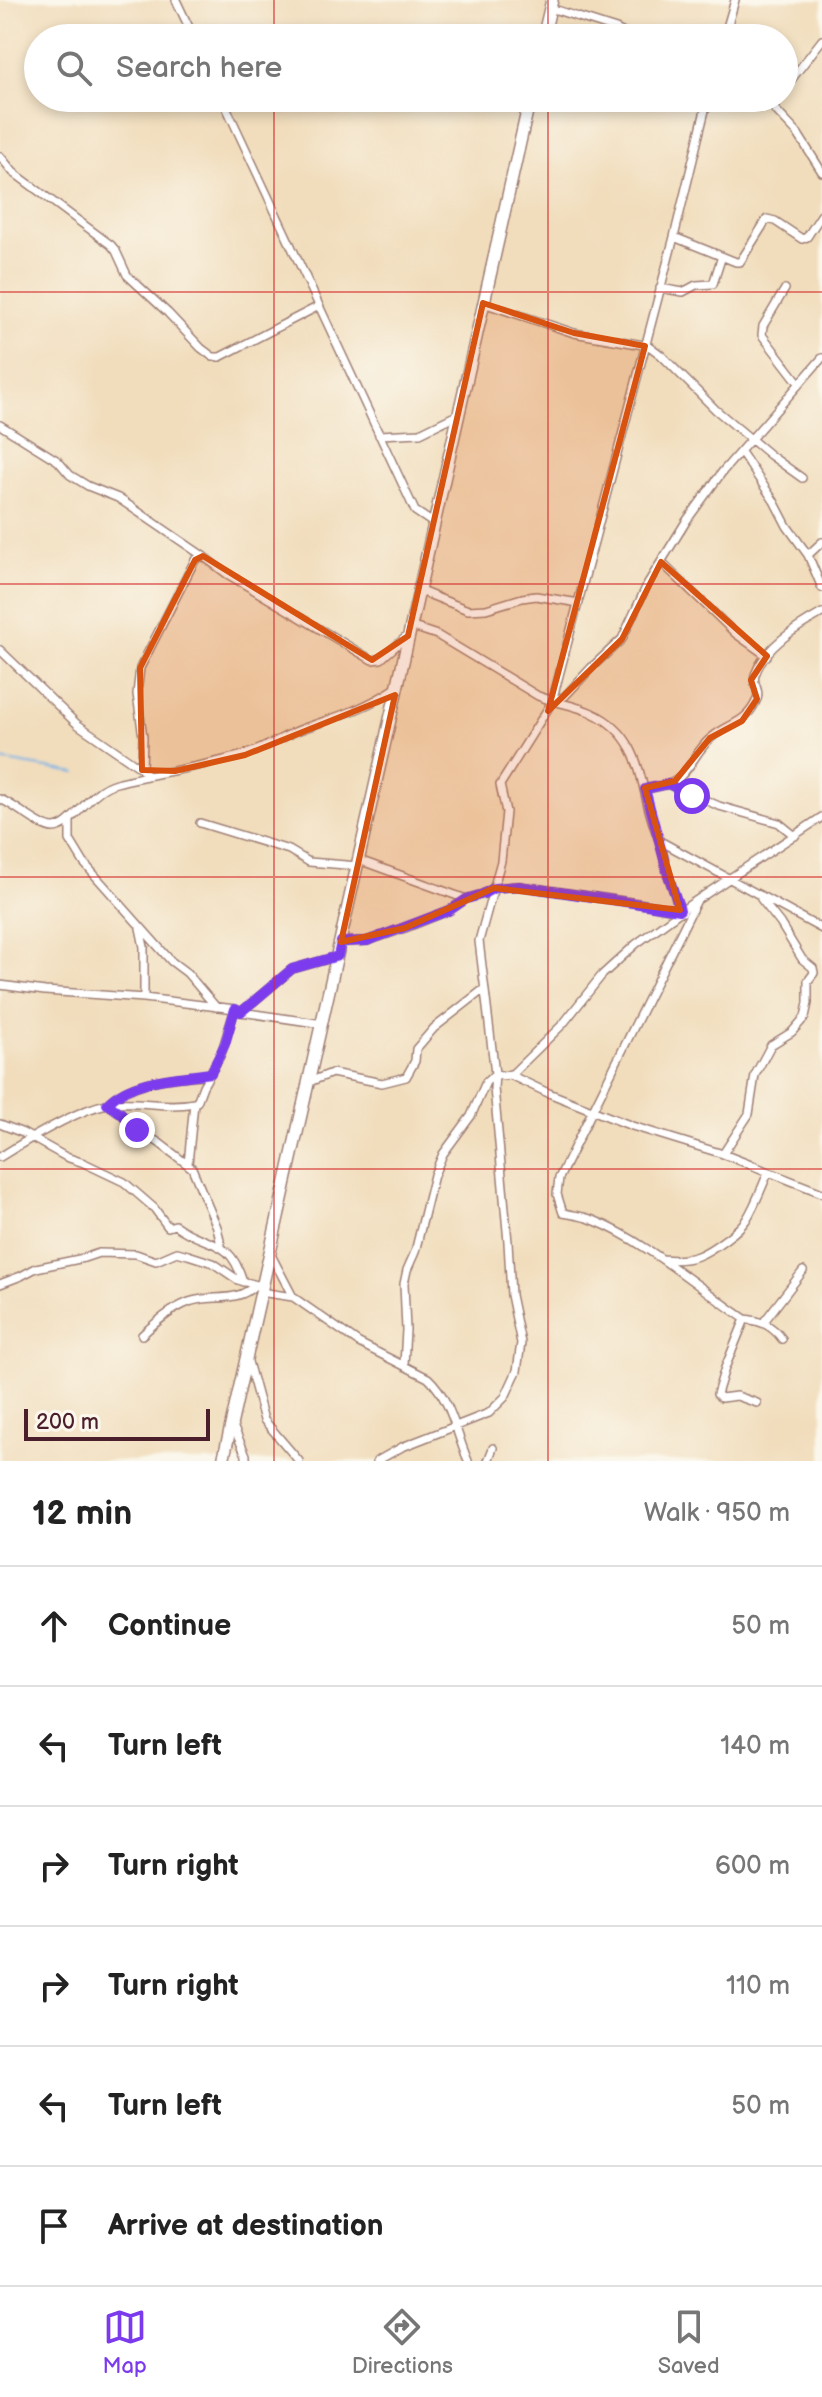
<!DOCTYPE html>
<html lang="en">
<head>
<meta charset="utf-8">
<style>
	:root { --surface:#fff; --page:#f6f6f6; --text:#222; --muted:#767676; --line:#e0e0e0; --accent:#7c3aed }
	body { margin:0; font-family:"Balsamiq Sans",sans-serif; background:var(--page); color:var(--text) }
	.scale { position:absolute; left:24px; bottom:20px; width:186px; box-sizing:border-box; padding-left:8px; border:4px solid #4a1f2b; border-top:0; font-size:22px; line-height:28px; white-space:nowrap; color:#4a1f2b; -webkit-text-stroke:6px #fbf7ec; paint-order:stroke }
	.stop { position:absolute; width:24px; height:24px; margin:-18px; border:6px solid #7c3aed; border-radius:50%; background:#fff }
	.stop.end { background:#7c3aed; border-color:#fff; box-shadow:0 2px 8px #0008 }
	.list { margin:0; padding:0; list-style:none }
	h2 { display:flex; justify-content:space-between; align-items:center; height:104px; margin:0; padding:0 32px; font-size:34px }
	h2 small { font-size:26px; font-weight:400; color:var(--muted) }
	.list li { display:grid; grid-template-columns:52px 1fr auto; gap:24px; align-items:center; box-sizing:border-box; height:120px; padding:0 32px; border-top:2px solid var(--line) }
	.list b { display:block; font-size:30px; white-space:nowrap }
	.list em { font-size:26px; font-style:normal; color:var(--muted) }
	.icon { flex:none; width:44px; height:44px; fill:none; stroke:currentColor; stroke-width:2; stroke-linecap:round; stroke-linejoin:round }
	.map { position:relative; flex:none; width:822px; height:1461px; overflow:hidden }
	.search { position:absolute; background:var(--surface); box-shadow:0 4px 12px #0003; left:24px; right:24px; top:24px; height:88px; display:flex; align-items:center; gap:20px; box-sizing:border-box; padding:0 28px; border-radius:44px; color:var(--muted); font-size:30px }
	.sheet { height:824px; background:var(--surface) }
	nav { display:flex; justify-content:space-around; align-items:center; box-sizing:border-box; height:112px; border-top:2px solid var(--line); background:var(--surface); font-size:22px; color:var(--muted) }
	nav a { display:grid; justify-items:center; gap:4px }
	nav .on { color:var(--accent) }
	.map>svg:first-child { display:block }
</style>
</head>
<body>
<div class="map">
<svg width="822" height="1461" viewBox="0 0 822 1461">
	<rect width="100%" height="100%" fill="#fbf7ec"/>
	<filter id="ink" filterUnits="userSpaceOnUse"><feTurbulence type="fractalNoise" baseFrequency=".0125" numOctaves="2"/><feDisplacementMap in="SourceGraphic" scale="16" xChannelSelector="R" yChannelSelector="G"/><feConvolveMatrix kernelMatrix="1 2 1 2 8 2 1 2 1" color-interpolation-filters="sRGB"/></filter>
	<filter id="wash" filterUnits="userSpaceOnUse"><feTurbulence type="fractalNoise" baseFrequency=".006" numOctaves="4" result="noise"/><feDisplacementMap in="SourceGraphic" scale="32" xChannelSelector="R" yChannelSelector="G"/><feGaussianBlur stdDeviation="1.8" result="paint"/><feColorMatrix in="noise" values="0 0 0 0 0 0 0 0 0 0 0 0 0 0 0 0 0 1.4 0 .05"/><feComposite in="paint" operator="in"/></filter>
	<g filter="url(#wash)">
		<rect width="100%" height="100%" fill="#f1ddbc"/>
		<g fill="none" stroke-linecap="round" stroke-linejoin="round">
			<path stroke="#74b1e6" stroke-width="2" d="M0 760 76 773"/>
		</g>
	</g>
	<g filter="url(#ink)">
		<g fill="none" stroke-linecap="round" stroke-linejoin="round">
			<defs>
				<path id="minor" d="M176 0 194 38
					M550 8 616 29 633 38
					M724 38 735 0
					M784 89 822 40
					M222 98 415 511 433 523
					M759 98 772 102 777 98
					M767 101 798 134 822 172
					M0 156 13 172 111 245 116 251 127 275 168 313 201 348 213 357H220L319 306
					M674 237 736 262H740L767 219 775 221 802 239 807 237 822 214
					M660 288 683 292 696 285 713 284 722 256
					M785 289 763 326 762 335 799 383
					M483 303 574 333 649 346 661 355 716 410 770 455 802 478
					M0 425 58 461 70 475 88 486 118 498 203 556
					M379 435 420 433 459 414
					M741 452 774 501 787 526 808 555 822 588
					M808 555 822 542
					M661 562 736 634 767 656
					M418 590 468 610 486 609 522 598 536 596 579 603
					M410 626 437 635 538 696C556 703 575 705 592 713 649 739 637 794 660 841L822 929
					M0 650 77 724 145 771
					M554 701 565 696 592 667 622 639 648 583 687 520 723 471 822 358
					M142 770 143 737 137 694 140 668 195 560 203 556 227 574 372 660 381 659 406 637
					M668 784 719 806 779 823 795 836
					M645 789C655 787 667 786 675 781 691 770 696 750 711 738 728 723 747 724 757 699 761 690 752 685 755 675 764 647 797 627 822 613
					M0 799C14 804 41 828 53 828 73 828 88 790 116 783 159 772 204 767 246 754 266 749 282 736 302 729 338 716 363 710 396 688
					M70 821V840L84 863 171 961 187 973 216 1007
					M200 823 289 850 309 862 358 866
					M660 841 668 875 680 910
					M359 860 466 899
					M696 902 559 1178 557 1194 563 1213C573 1215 583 1216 593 1220 644 1240 699 1288 745 1319 761 1321 772 1325 782 1339
					M140 928 144 947V998
					M341 942 367 941 405 928 450 910 466 899 483 894 494 888 519 886 651 905 683 912
					M0 985 45 991 144 998 235 1009 241 1012 323 1024
					M241 1012 292 969 338 956
					M495 1074 505 1076 513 1073 563 1024 602 975 636 944 688 906 822 817
					M510 1075 546 1092 632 1126 723 1154 822 1193
					M309 1082 332 1073 382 1083 406 1077 415 1061 416 1049 434 1028 484 989
					M107 1104 121 1113 137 1130 158 1142 192 1168 217 1227 221 1245
					M107 1104C133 1078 176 1078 210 1074
					M0 1124 23 1133 66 1157 84 1163 124 1182 154 1208 168 1227 175 1225C207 1249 230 1235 243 1282
					M723 1154 749 1114 755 1075 771 1045 792 1032 805 1017 808 1003V981L814 973 813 968 802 959 780 923 761 899
					M0 1157C27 1140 76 1110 107 1104 136 1099 165 1109 194 1103
					M188 1164 194 1103 197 1102 203 1086 221 1054 235 1009
					M270 1253 293 1297
					M662 1259C692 1262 703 1256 727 1238 734 1233 741 1227 746 1220 755 1206 761 1189 768 1173
					M0 1284 21 1276 36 1268 84 1258 99 1253 136 1254 156 1261 177 1252 188 1255 213 1263 238 1280 261 1286
					M260 1292 293 1297 359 1343 428 1378C451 1399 456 1433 468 1461
					M745 1319 725 1368 717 1394 721 1398 737 1396 757 1403
					M763 1323 803 1271
					M142 1335C156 1322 171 1309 189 1302 212 1294 237 1304 255 1285
					M247 1358 264 1420 299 1461
					M404 1365 406 1330 404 1284 407 1270 415 1252 434 1175 443 1154 471 1116 486 1082 495 1074
					M233 1426 246 1455V1461
					M377 1461 402 1447 489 1413 505 1397 517 1371 521 1343 511 1295 508 1242 494 1088 495 1074 479 941 501 861 506 812 500 785 552 702 674 237 708 98
					M488 1461 493 1448"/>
				<path id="primary" d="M543 38 552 0
					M223 1461 530 98"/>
			</defs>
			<use href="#minor" stroke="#9e7e74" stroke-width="10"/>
			<use href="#primary" stroke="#9e7e74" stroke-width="14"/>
			<use href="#minor" stroke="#fff" stroke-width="7"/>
			<use href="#primary" stroke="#fff" stroke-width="11"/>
		</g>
	</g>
	<g fill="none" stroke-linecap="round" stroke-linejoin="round" filter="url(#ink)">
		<path stroke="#7c3aed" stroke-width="10" d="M137 1130 121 1113 107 1104C132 1078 177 1078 211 1073L225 1044 235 1009 241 1012 292 969 338 956 341 942 367 941 450 910 466 899 483 894 494 888 519 886 680 910 668 875 645 789 668 784 692 796"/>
	</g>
	<path fill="#d8530f" fill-opacity="0.2" stroke="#d8530f" stroke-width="6" stroke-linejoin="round" d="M483 303 574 333 645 346 548 711 622 639 661 562 767 656 751 680 757 699 742 721 710 738 675 781 645 788 680 910 494 888 405 928 341 942 395 695 245 755 175 771 142 770 140 668 195 560 203 556 372 660 408 636Z"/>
	<path fill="none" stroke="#d62828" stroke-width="2" stroke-opacity="0.55" d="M274 0V38M548 0V38M274 98V1461M548 98V1461M0 292H822M0 584H822M0 877H822M0 1169H822"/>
</svg>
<div class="scale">200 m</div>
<div class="stop" style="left:692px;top:796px"></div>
<div class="stop end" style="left:137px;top:1130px"></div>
<div class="search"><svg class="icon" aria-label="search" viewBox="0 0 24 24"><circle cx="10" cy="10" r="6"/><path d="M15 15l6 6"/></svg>Search here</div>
</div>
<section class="sheet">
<h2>12 min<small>Walk · 950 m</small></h2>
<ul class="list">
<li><svg class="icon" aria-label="ahead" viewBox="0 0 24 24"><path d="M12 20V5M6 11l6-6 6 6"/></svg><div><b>Continue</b></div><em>50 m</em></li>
<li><svg class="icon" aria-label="left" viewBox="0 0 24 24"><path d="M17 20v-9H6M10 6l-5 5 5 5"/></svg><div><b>Turn left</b></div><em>140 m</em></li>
<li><svg class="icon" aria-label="right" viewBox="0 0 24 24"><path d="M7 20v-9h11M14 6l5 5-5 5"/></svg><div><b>Turn right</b></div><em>600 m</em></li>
<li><svg class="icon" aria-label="right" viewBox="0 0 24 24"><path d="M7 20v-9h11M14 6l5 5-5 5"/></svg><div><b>Turn right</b></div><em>110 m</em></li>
<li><svg class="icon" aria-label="left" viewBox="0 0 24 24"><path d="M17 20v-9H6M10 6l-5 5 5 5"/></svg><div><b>Turn left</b></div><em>50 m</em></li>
<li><svg class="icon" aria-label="arrive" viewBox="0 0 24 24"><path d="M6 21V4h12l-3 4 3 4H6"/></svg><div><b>Arrive at destination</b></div></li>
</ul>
</section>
<nav>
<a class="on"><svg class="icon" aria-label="map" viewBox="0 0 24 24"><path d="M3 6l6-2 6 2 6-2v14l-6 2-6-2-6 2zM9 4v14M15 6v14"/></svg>Map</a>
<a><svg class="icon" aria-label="directions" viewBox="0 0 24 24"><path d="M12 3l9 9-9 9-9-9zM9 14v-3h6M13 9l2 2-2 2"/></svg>Directions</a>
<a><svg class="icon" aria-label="saved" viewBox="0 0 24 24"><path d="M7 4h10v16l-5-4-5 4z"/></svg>Saved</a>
</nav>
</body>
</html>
